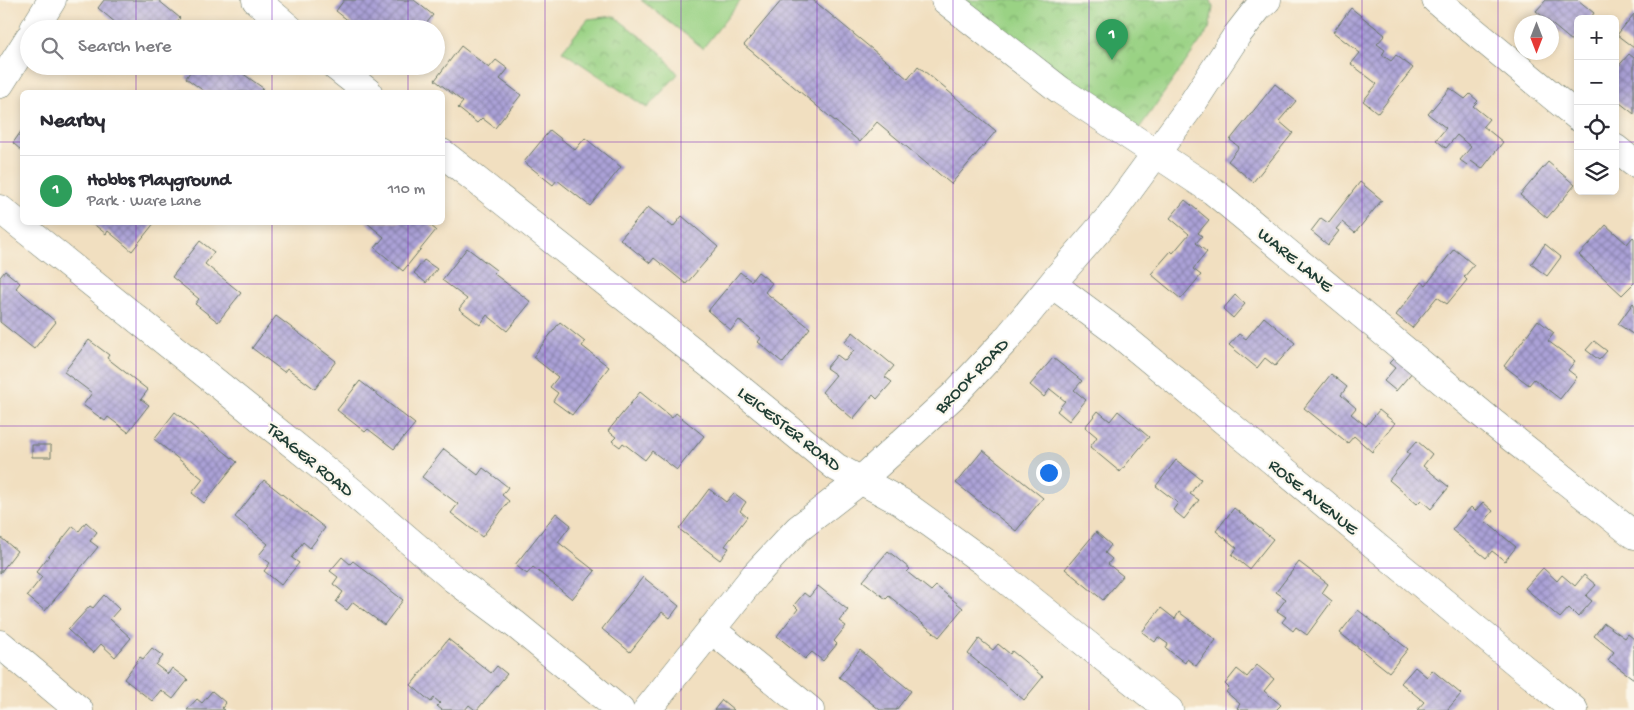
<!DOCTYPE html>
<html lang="en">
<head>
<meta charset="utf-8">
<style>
	:root { --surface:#fff; --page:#f2f2f3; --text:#2b2b33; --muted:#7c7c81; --line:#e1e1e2; --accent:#b45309 }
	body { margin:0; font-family:"Gochi Hand",sans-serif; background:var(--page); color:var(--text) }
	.controls { position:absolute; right:15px; top:15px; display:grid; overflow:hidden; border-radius:8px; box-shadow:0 2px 8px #0003 }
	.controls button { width:45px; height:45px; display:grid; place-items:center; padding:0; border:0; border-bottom:1px solid var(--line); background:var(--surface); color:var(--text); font:25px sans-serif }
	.compass { position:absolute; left:1514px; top:15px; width:45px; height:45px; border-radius:50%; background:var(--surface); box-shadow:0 2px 8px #0003; rotate:180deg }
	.you { position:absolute; left:1048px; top:472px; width:18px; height:18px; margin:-12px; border:4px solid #fff; border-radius:50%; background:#1a73e8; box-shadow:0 0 0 8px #1a73e833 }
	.badge { display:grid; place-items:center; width:32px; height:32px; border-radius:50%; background:var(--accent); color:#fff; font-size:16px; font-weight:700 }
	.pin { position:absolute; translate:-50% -41px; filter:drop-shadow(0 1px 2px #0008) }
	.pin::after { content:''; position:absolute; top:26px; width:18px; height:15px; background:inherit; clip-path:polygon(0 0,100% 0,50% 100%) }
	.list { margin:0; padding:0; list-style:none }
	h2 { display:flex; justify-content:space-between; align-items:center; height:65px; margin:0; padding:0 20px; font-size:21px }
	h2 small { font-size:16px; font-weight:400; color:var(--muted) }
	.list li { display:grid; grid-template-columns:32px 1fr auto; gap:15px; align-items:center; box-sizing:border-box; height:70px; padding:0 20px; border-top:1px solid var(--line) }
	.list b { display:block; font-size:19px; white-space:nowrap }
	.list p { margin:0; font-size:16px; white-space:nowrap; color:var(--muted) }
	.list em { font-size:16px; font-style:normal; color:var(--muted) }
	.icon { flex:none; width:28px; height:28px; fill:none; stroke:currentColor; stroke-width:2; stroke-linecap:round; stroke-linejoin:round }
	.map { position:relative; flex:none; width:1634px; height:710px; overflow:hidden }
	.search { position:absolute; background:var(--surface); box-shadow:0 2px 8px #0003; left:20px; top:20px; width:425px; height:55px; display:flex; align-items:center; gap:12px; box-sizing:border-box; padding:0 18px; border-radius:28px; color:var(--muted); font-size:19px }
	.panel { position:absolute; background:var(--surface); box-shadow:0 2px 8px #0003; left:20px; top:90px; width:425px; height:135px; border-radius:8px }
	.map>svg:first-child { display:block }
</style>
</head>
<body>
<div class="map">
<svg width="1634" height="710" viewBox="0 0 1634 710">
	<defs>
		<pattern id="park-crowns" width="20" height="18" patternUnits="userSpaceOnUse" patternTransform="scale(1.25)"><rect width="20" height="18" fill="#9ad284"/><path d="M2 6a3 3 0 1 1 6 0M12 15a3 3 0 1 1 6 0" fill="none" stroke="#7dac6d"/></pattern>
		<pattern id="building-cross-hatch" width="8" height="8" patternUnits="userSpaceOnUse" patternTransform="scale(1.25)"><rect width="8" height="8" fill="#aba1d7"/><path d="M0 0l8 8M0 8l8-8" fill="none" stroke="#8b84af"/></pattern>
	</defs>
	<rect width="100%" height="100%" fill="#fbf7ec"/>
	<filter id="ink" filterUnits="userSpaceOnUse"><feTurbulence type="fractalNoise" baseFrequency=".02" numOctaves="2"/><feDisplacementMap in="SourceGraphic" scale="10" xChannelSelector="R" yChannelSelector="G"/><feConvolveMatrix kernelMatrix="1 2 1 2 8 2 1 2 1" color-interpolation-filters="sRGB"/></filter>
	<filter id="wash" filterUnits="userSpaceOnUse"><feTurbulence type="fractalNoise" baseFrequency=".0096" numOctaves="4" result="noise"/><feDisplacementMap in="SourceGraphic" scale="20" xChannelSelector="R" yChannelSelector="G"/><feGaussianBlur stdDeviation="1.12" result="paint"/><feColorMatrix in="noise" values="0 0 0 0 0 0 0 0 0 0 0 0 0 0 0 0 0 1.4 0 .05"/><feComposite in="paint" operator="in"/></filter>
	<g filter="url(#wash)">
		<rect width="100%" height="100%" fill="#f1dfc0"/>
		<path fill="url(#park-crowns)" stroke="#5c885c" d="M961 0H1211L1213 8 1209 29 1138 130Z
			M614 16 660 52 678 74 647 108 562 51 588 19Z"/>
		<path fill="#9ad284" stroke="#5c885c" d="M641 0H741L703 48Z"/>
		<g id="blocks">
			<path fill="url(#building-cross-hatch)" d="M104 0H158L180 18 171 29H123L98 8Z
				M344 0H414L433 15 422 29H359L336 11Z
				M782 0H813L908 79 918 66 996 131 951 184 877 122 860 142 744 45Z
				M1546 0H1578L1594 13 1590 19H1578V34L1572 41 1536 11Z
				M1351 8 1385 35 1377 44 1385 50 1382 55 1391 61 1396 55 1413 68 1378 113 1363 101 1377 84 1351 64 1360 53 1333 32Z
				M1634 14V48L1617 35Z
				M461 46 489 68 496 60 508 69 500 79 521 95 495 128 482 118 477 123 458 108 463 102 435 80Z
				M1629 54 1634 58V114L1615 99V70Z
				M194 66H243L245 68 242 73 263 88 259 92H205L186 78Z
				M1275 84 1296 101 1279 121 1293 133 1253 182 1228 161 1239 147 1230 140Z
				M1450 88 1465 99 1470 94 1478 101 1473 106 1489 119 1483 126 1503 142 1482 169 1471 161 1467 165 1460 160 1471 147 1457 135 1446 148 1436 140 1446 128 1428 114Z
				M22 130V151L13 143Z
				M550 130 575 150 585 138 621 167 590 206 557 180 553 185 524 162Z
				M1548 162 1575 185 1547 218 1520 195Z
				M1360 182 1382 200 1355 233 1342 222 1336 229 1339 231 1328 245 1311 231 1321 218 1328 223Z
				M1185 200 1209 220 1198 233 1202 236 1196 243 1207 252 1193 269 1201 275 1181 299 1151 274 1171 251 1173 253 1189 234 1170 218Z
				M648 207 673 227 682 216 718 247 686 284 654 258 650 263 620 239Z
				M91 222H155L132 251 108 231 106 234Z
				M366 222H426L436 230 403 271 375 248 384 237Z
				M1606 225 1627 244 1633 237 1634 238V283L1622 295 1579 255Z
				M200 241 214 252 205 264 241 293 218 322 195 304 199 299 172 277Z
				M1545 244 1561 257 1547 276 1531 264Z
				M467 248 496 270 493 273 531 302 507 331 487 315 480 325 459 309 467 299 442 280Z
				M1454 249 1474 265 1464 277 1467 280 1447 304 1437 297 1412 328 1396 315 1422 282 1426 285Z
				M424 260 437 269 426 283 414 273Z
				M5 271 20 283 16 288 56 322 34 349 0 322V277Z
				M740 272 751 281 758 272 772 283 765 292 810 328 783 363 758 342 761 338 739 320 731 330 708 311Z
				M1235 295 1245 304 1233 318 1223 309Z
				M1633 303 1634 304V335L1618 324Z
				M276 316 336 361 315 389 287 368 284 372 252 348Z
				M1264 317 1295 343 1275 366 1265 358 1257 368 1229 345 1239 334 1246 339Z
				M1538 320 1554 333 1548 341 1575 361 1568 370 1577 377 1560 399 1534 379 1529 385 1504 366Z
				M560 322 585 342 582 346 609 367 572 415 553 401 558 393 550 387 558 377 533 357Z
				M853 332 894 366 885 377 892 382 877 399 873 395 853 419 822 392 836 375 826 368 837 355 845 361 854 350 844 342Z
				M89 340 109 355 107 358 148 390 141 399 149 405 128 432 108 417 105 421 83 405 92 393 64 372Z
				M1594 341 1607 351 1599 360 1586 350Z
				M1397 355 1414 370 1396 391 1384 381 1395 368 1389 363Z
				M1053 358 1082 381 1074 390 1086 400 1069 421 1057 411 1065 401 1050 389 1044 397 1030 385Z
				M1331 374 1347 387 1341 395 1356 408 1351 414 1366 426 1379 410 1395 423 1372 452 1354 436 1348 443 1304 408Z
				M360 381 415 424 394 449 368 429 365 432 337 410Z
				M640 392 672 418 676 413 704 436 677 470 652 451 645 460 623 443 620 447 612 441 616 437 608 431Z
				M1098 411 1110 421 1118 411 1149 437 1120 472 1090 447 1097 437 1085 427Z
				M175 412 237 462 204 503 192 493 203 479 154 439Z
				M1417 441 1432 454 1423 466 1449 487 1431 509 1421 500 1417 504 1389 480 1410 454 1407 452Z
				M32 445H51V457H32Z
				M444 449 478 475 483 468 508 487 502 495 509 501 482 537 451 513 458 504 422 477Z
				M983 450 1043 498 1016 531 956 483Z
				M1176 460 1201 479 1190 494 1199 500 1184 519 1173 510 1178 503 1156 486Z
				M264 480 325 528 310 548 303 542 292 558 299 563 281 585 264 571 270 563 259 555 268 544 235 517Z
				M709 489 726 502 734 493 746 502 740 511 747 517 725 546 729 548 720 560 679 529Z
				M1483 502 1493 511 1485 521 1516 547 1505 561 1492 551 1486 558 1452 530 1471 507 1475 511Z
				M1234 508 1273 539 1249 569 1232 555 1237 548 1216 531Z
				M556 513 571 525 558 542 595 571 572 599 533 567 527 574 515 565Z
				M86 522 97 532 90 541 98 547 45 611 27 596 42 577 36 572 73 526 79 531Z
				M1096 532 1111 545 1105 553 1112 559 1108 564 1123 576 1103 600 1065 569Z
				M0 537 17 551 0 573Z
				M888 551 910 569 907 572 931 591 936 586 963 608 939 637 889 596 886 599 863 581Z
				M342 557 350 564 353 561 403 600 384 625 353 602 347 610 336 602 343 592 333 584 338 577 330 571Z
				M1299 562 1328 584 1322 593 1332 601 1307 635 1296 627 1293 631 1282 622 1286 617 1277 611 1286 599 1276 592Z
				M1543 568 1557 581 1562 575 1575 586 1584 575 1596 585 1586 596 1592 601 1578 617 1569 608 1560 618 1525 588Z
				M643 577 679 606 670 618 662 612 630 652 602 629Z
				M818 586 848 610 839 621 846 626 834 641 837 644 823 661 812 652 805 659 777 636 798 609 794 605 804 593 809 597Z
				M104 595 119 609 110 619 131 638 115 657 101 644 93 653 68 630 90 606 93 608Z
				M1161 608 1175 619 1179 612 1216 640 1196 666 1187 659 1185 663 1166 648 1168 644 1158 637 1155 642 1142 632Z
				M1358 610 1408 649 1389 672 1340 633Z
				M1604 623 1625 638 1628 634 1634 639V679L1608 660 1614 652 1594 636Z
				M448 639 491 673 497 666 507 674 477 710H475L469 705 465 710H442L437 706 440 703 434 698 431 702 411 685Z
				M979 639 993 650 998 644 1010 654 1012 651 1043 677 1024 700 968 654Z
				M152 648 163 656 156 665 168 674 172 668 188 680 173 699 161 690 152 701 124 679 140 657 143 659Z
				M860 650 911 691 896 710H880L839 677Z
				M1257 665 1274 679 1264 691 1281 705 1276 710H1240L1237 708 1240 704 1226 692 1229 688 1225 684 1237 669 1247 677Z
				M1415 667 1427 677 1432 670 1461 694 1447 710H1417L1424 702 1401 683Z
				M212 691 226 703 222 708 225 710H187L197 699 202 703Z
				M722 700 734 710H714Z"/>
		</g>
	</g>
	<g filter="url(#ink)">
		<use href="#blocks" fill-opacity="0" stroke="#687665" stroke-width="1"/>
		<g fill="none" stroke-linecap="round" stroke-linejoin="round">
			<defs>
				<path id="minor" d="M256 0 290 29
					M945 0 1060 90 1213 191 1493 423 1634 535
					M1436 0 1578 117
					M34 29 52 0
					M335 66 368 92
					M0 84 29 38
					M1615 148 1634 163
					M442 153 717 370 836 467 901 502 984 562 1169 710
					M0 209 350 490 454 579 516 625 620 710
					M1052 284 1118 333 1574 710
					M711 629 810 710
					M0 644 79 710
					M647 710 755 575 798 529 861 480 953 396 1005 341 1056 279 1107 220 1190 107 1237 35 1258 8 1267 0"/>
			</defs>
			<use href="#minor" stroke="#687665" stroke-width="29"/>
			<use href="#minor" stroke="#fff" stroke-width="28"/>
		</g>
	</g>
	<path fill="none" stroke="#7b2cbf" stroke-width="1" stroke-opacity="0.55" d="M136 0V29M272 0V29M408 0V29M545 0V710M681 0V710M817 0V710M953 0V710M1089 0V710M1226 0V710M1362 0V710M1498 0V710M136 66V92M272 66V92M408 66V92M0 142H22M442 142H1578M1615 142H1634M136 222V710M272 222V710M408 222V710M0 284H1634M0 426H1634M0 568H1634"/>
	<g text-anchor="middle" stroke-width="4.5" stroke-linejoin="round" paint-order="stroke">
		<g font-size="18" fill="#1f3d34" stroke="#fbf7ec">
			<text transform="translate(1296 259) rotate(39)" y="6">WARE LANE</text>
			<text transform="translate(971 375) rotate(-46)" y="6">BROOK ROAD</text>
			<text transform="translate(790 428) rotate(38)" y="6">LEICESTER ROAD</text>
			<text transform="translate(311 459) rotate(39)" y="6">TRAGER ROAD</text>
			<text transform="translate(1314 496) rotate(39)" y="6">ROSE AVENUE</text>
		</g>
	</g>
</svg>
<div class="controls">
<button>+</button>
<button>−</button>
<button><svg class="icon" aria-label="locate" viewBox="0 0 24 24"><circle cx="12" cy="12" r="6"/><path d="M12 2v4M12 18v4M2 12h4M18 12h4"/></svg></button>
<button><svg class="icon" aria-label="layers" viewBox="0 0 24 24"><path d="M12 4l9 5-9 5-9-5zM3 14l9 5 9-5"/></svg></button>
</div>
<svg class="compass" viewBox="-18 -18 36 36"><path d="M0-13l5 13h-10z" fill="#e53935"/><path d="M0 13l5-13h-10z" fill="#7c7c81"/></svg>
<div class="you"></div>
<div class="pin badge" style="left:1112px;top:60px;background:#2e9e5b">1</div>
<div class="search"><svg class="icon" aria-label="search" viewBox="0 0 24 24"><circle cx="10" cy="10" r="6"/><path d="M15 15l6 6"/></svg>Search here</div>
<section class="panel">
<h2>Nearby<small></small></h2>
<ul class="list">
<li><span class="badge" style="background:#2e9e5b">1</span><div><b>Hobbs Playground</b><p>Park · Ware Lane</p></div><em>110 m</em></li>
</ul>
</section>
</div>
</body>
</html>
